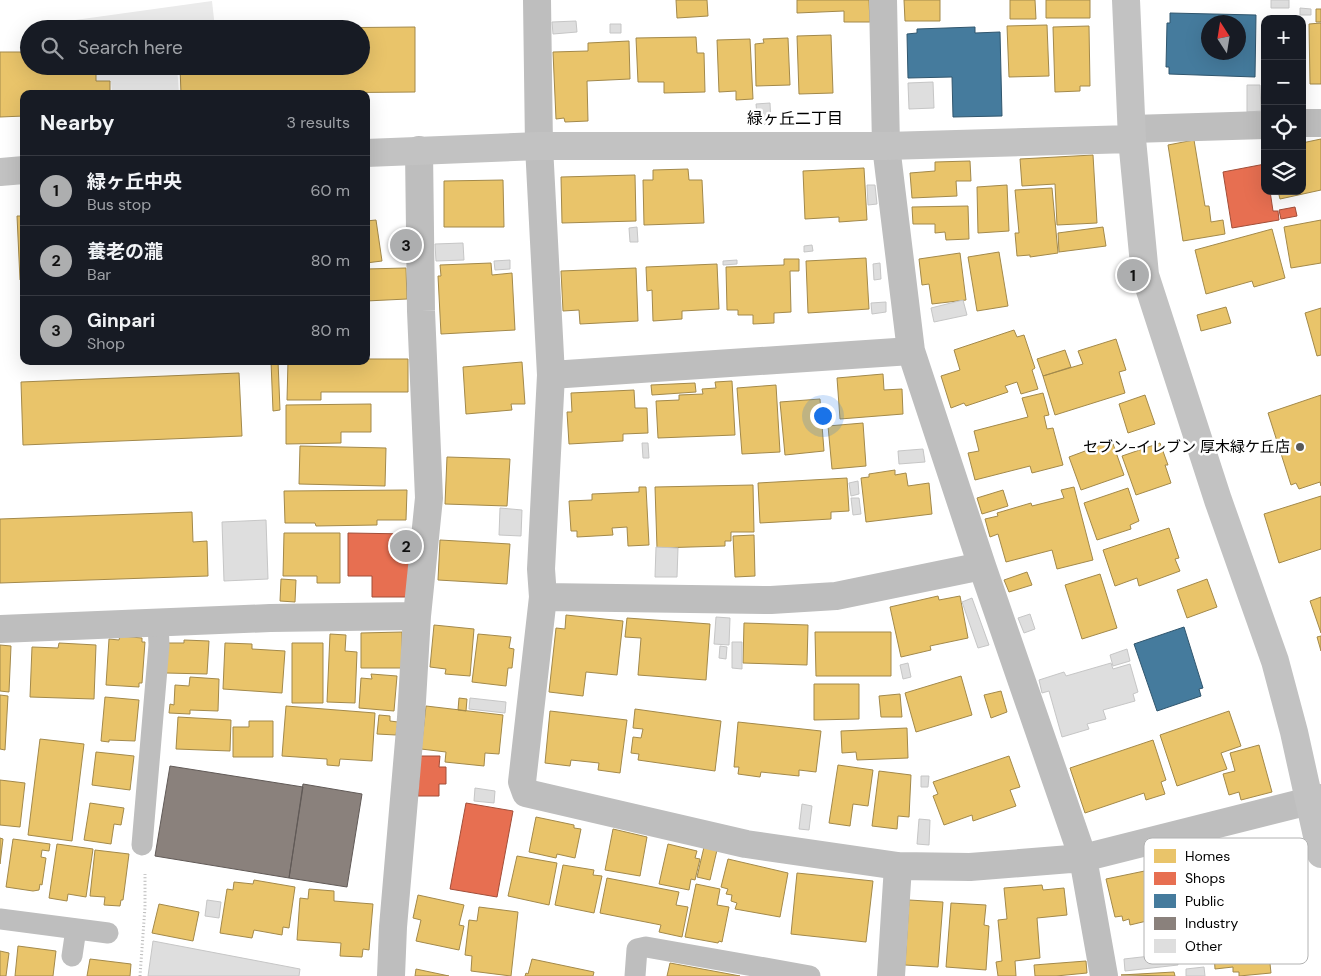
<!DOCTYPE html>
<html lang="en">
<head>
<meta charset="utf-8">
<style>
	:root { --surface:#171b24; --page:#242831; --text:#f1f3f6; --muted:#9ea1a6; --line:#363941; --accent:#adaeaf }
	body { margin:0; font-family:"DM Sans","Noto Sans JP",sans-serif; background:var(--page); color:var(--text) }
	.controls { position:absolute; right:15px; top:15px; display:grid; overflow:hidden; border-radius:10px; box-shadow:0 5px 20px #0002 }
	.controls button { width:45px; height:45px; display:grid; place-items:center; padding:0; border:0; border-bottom:1px solid var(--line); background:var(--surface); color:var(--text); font:25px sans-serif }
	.compass { position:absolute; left:1201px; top:15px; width:45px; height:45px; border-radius:50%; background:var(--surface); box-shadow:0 5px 20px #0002; rotate:348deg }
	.you { position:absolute; left:822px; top:415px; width:18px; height:18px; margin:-12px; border:4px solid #fff; border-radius:50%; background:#1a73e8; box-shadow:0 0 0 8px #1a73e833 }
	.badge { display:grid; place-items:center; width:32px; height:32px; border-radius:50%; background:var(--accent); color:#111; font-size:16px; font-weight:700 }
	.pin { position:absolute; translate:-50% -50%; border:2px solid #fff; box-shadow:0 1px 5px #0006 }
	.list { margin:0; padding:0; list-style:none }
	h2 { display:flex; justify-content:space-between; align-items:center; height:65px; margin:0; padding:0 20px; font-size:21px }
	h2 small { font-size:16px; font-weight:400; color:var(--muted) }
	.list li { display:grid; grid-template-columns:32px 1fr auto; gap:15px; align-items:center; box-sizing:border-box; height:70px; padding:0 20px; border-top:1px solid var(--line) }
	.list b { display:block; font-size:19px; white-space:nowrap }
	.list p { margin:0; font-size:16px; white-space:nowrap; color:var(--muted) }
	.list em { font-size:16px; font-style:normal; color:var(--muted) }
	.icon { flex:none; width:28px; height:28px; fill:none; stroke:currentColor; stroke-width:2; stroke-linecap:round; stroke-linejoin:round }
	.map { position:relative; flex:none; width:1321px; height:976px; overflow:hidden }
	.search { position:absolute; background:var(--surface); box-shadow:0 5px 20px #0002; left:20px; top:20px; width:350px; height:55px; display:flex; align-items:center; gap:12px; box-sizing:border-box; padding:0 18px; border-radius:28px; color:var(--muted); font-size:19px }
	.panel { position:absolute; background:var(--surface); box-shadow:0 5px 20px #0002; left:20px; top:90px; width:350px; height:275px; border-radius:10px }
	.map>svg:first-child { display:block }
</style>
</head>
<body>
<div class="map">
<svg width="1321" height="976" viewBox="0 0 1321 976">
	<rect width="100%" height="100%" fill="#fff"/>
	<path fill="#ebebeb" d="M212 1 215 28 76 29 75 20Z
		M94 66H177L179 94H112L111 82H96Z"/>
	<path fill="#e9c46a" stroke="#a3894a" d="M676 0H707L708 16 677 18Z
		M797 0H869L870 22H844V11L797 13Z
		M904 0H940V21H905Z
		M1010 0H1035L1036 19H1010Z
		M1046 0H1090V18H1046Z
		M1316 9H1321V22H1316Z
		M1292 16V19H1268V17Z
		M1321 23V84H1310L1309 24Z
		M1047 25 1049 76 1009 77 1007 26Z
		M1302 25H1304L1305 52 1302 53Z
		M1089 26 1090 86H1080V91L1055 92 1053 27Z
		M415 27V92L181 94 180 66H361V29H196Z
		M831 35 833 93 799 94 797 36Z
		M696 37 697 53H704L705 92 664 93V82H638L636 38Z
		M788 38 790 85 756 86 755 44 764 43 763 39Z
		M750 39 753 99 736 100V91L719 92 717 40Z
		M629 41 630 79 587 81 588 121 565 122 564 118 556 119 553 52 588 51V43Z
		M0 52H29V66H96V81H110V94H24V116L0 117Z
		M164 66H174V72H164Z
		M1321 139V190L1280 199 1278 191H1302V143Z
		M1194 140 1205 206H1209L1211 222 1223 220 1225 234 1183 241 1168 145Z
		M1093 155 1097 223 1057 225 1055 184 1022 186 1020 159Z
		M970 161 971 181H956L957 196 912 198 910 173 935 171V162Z
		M864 168 867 220 839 222V217L805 219 803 171Z
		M688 169 689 180H702L704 223 644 225 643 180H653V170Z
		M635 175 636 221 562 223 561 177Z
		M503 180 504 227H444V181Z
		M1007 185 1009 231 978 233 977 187Z
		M1052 188 1058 253 1030 257V255L1017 256 1015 233H1019L1015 190Z
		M968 206 969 239 946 240 945 232 935 233V224H913L912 207Z
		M17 216H24V280H20Z
		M376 220 382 261 366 263V221Z
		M1321 220V263L1291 268 1284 227Z
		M1103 227 1106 246 1059 252 1058 233Z
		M1272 229 1285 278 1254 287 1252 281 1206 294 1195 250Z
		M999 252 1008 306 977 311 968 257Z
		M960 253 966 300 932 304 929 284 922 285 919 259Z
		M866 258 869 309 808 313 806 261Z
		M784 259H799V271H790L791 312 774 313V323L753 324V315H738V310H727L726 267 784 265Z
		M491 263 492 275 512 273 515 330 441 334 438 276H441L440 265Z
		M717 264 719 309 682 311V319L653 321 652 290 647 291 646 267Z
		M406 268 407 299 366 301V269Z
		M636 268 638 321 580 324 579 310 563 311 561 271Z
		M1226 307 1231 323 1201 331 1197 315Z
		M1321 308V355L1317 356 1305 313Z
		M1014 330 1017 337 1024 335 1035 368 1032 370 1038 389 1021 394 1017 382 1005 386 1008 392 966 406 964 403 951 408 941 376 960 370 954 350Z
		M1116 339 1126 370 1119 372 1125 393 1055 415 1043 376 1083 364 1078 351Z
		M1065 350 1071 367 1043 376 1037 359Z
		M366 359H408V392H321V400H287L288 361H366Z
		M271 361H278L280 410 273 411Z
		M522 362 525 404H511L512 410 466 414 463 367Z
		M239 373 242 436 23 445 21 382Z
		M883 374 884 390 902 389 903 414 840 419 837 378Z
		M732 381 735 435 658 438 656 401 679 400V395L703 394 702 389 716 388 715 382Z
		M695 383 696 392 652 395 651 385Z
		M776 385 780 452 742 454 737 388Z
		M634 390 635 408H647L648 433 623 434V441L569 444 567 412H572L571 393Z
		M1043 393 1049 415 1044 416 1047 429 1053 428 1063 465 1032 473 1030 466 975 480 968 453 979 451 974 431 1028 417 1022 398Z
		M1145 395 1155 424 1128 433 1119 404Z
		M1321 395V486L1320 482 1299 489 1296 483 1291 485 1268 413Z
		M820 399 824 451 785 455 780 402Z
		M371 404V432H341V443L286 444V405Z
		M863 423 866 466 832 469 828 426Z
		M1112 441 1124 475 1081 490 1069 457Z
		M1160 443 1168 465H1165L1171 483 1136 495 1122 456Z
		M300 446 386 448 385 486 299 484Z
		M447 457 510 459 507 506 445 504Z
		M895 470V475L906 473 908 486 929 483 932 514 866 522 861 478 869 477V474Z
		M847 478 849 511 831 512V519L760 523 758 483Z
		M753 485 754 532H731V541H725V546L657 548 655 487Z
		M639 487H646L649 545 628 546 627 527 612 528 613 535 577 537V531H571L569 501 592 500V494L639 492Z
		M1074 487 1093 560 1057 569 1052 550 1006 562 998 534 990 537 985 519 998 516 997 513 1031 503 1032 506 1064 498 1061 490Z
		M1128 488 1139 521 1130 525 1131 529 1097 540 1084 503Z
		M407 490 406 520H377V525L316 526 315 523H285L284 491Z
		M1003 490 1008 506 982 514 977 498Z
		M1321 496V549L1279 563 1264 514Z
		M192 512 193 542 207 541 208 576 0 583V519Z
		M1169 528 1179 558 1175 559 1180 571 1139 586 1137 578 1115 586 1103 550Z
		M284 533H340V583H317V576H283Z
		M754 535 755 576 735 577 733 536Z
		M440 540 510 544 507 584 438 580Z
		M1027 572 1032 585 1009 592 1004 580Z
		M1100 574 1117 628 1082 639 1065 585Z
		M281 579 296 580 295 602 280 601Z
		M1207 579 1217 607 1187 618 1177 590Z
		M938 596 939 600 960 596 968 638 930 646 931 650 901 657 890 607Z
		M1321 597V633L1310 601Z
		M566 615 623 621 617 675 586 672 583 696 549 692 556 628 565 629Z
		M627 618 710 624 706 680 638 675 641 638 625 637Z
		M744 623 808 625 807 665 743 663Z
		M434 625 474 629 470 676 445 674 446 669 430 667Z
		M402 632V668H361V633Z
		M815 632H891V676H816Z
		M330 634 346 635 345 651 357 652 355 703 327 702Z
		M478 634 511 637 509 648 514 649 512 668H508L506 686 472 682Z
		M120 636 142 638V642H145L142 683H139V687L106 685 109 639 119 640Z
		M1321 636V651L1317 637Z
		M184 640 209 641 207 674 166 673 168 643H184Z
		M59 643 96 645 94 699 30 697 32 647 58 648Z
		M225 643 252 644V649L285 651 282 693 223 689Z
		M292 643H323V703H292Z
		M0 645 11 646 9 692 0 691Z
		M371 674 397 676 394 711 359 708 361 678 372 679Z
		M961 676 972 715 916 732 905 693Z
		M190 677 219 679 218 711 190 710V714L169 713 170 704 174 705 175 685 189 686Z
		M814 684H859V719L814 720Z
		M1001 691 1007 712 991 718 984 695Z
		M900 694 902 717H881L879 696Z
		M0 695 8 696 5 750 0 749Z
		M105 697 139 700 135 741 109 740V742L101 741Z
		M459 698 467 699 466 711 458 710Z
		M286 706 375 713 372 761 340 759 339 766 327 765V759L282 756Z
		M426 706 503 715 499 754 485 753 484 766 445 762 446 752 421 749Z
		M635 709 721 721 715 771 638 760 639 754 631 753 633 737 641 738 643 729 633 728Z
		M550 711 627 720 620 773 598 770 599 763 571 760 570 766 545 763Z
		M1229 711 1241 746 1221 753 1227 769 1177 786 1160 735Z
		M379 715 390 716V721L398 722 396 735 377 734Z
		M178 717 231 720 230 751 176 749Z
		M249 721H273V757H233V727H249Z
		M738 722 821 731 816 772 799 770V776L761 772 760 777 738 774 739 767H734Z
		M907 728 908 758 857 760 856 752 842 753 841 731Z
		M40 739 84 744 72 841 28 835Z
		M1153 740 1166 780 1161 782 1165 794 1146 800 1144 793 1085 813 1070 768Z
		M1259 745 1272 792 1241 800 1239 792 1229 795 1223 774 1235 771 1230 753Z
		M96 752 134 756 130 790 92 785Z
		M1009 756 1020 787 1010 790 1016 806 973 821 972 815 944 825 933 796 938 794 933 782Z
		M838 765 873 770 868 806 853 804 850 826 829 823Z
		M879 771 911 775 909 817 898 816 897 829 872 826Z
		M0 780 25 783 20 827 0 825Z
		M90 803 124 808 121 825 114 824 111 844 84 840Z
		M536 817 574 825V828L581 829 575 858 557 854 556 858 529 852Z
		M613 829 647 837 640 876 605 870Z
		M0 838 3 839 0 864Z
		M13 839 50 844 49 851 42 850 41 857 46 858 42 885 40 884 39 890 33 891 6 887Z
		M57 844 93 849 86 897 68 894 67 901 49 898Z
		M668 844 697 851 695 858 700 859 695 880 691 879 689 890 659 884Z
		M704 847 717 850 710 880 697 877Z
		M95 850 129 854 123 900H121L120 906 104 905 105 897 90 896Z
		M517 856 557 863 549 905 508 896Z
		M728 859 788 873 780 917 735 909 737 903 731 901 732 895 726 894 728 889 721 887Z
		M1188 862 1197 905 1175 910 1176 914 1130 925 1129 919 1123 921 1122 916 1115 917 1106 879Z
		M563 865 594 870 593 875 602 876 594 913 555 905Z
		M797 873 873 881 866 942 791 934Z
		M607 878 679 892 676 905 688 907 682 937 659 932 661 925 600 913Z
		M254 880 295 887 289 928 283 927 282 935 254 930 252 938 220 933 227 889 233 890 234 882 253 884Z
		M696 884 720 889 717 905 729 907 722 942 719 941 718 943 685 937Z
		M1042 885 1043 890 1064 888 1067 915 1037 918 1040 958 1015 961 1016 976H998L996 962 1002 961 998 920 1007 919 1004 888Z
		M309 889 334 891V901L373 904 369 950 363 949 362 957 340 956 341 943 297 940 300 898 308 899Z
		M418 895 464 905 459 925 464 926 459 950 416 941 421 920 413 918Z
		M909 900 943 902 938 967 905 965Z
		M951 903 986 905 984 925 989 926 986 970 946 967Z
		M159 904 199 912 193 941 152 933Z
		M479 907 518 912 511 976 471 971 472 956 465 955 469 920 477 921Z
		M1277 932 1279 953 1269 954 1271 973 1239 976V972H1233V967L1215 969 1213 938Z
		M18 946 56 951 53 976H15Z
		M0 951 9 953 6 976H0Z
		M90 959 131 964 130 976H87Z
		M532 959 594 972 593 976H525L526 973 528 974Z
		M1086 961 1087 973 1056 976H1035L1034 965Z
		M670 963 740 976H667Z
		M416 969 449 976H415Z
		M1174 972 1175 976 1121 975Z"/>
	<path fill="#e76f51" stroke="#a24e39" d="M1265 164V191H1270L1273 211H1278L1279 220 1232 228 1223 172Z
		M1295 207 1297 216 1281 219 1279 210Z
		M348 533 409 534 408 597H372V576H348Z
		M420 756H440L439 767H446V784H439V796H418Z
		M466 803 513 811 497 897 450 889Z"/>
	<path fill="#457b9d" stroke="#30566e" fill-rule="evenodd" d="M1170 13 1256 15 1255 77 1169 74V67H1166L1167 23H1170ZM1208 22H1238V52H1208Z
		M975 27V33L1000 32 1002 116 953 117 952 77 908 78 907 34 917 33V29Z
		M1184 627 1203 688 1199 689 1201 696 1157 711 1134 644Z"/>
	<path fill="#8a817c" stroke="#615a57" d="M170 766 303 787 289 878 155 856Z
		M303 784 362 794 347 887 289 878Z"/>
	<path fill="#dedede" stroke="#c6c6c6" d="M1271 0H1289V8H1271Z
		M1300 8 1311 9V15H1300Z
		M576 21 577 32 553 34 552 22Z
		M610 24H621V33H610Z
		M933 82 934 108 909 109 908 83Z
		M1247 85H1260L1261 111 1247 112Z
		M770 103 771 124 758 125 756 104Z
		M867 185H875L877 204 868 205Z
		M637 227 638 242H630L629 228Z
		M463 243 464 260 436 261 435 244Z
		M812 245 813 251 804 252V246Z
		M510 260V269L495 270 494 261Z
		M737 260V264L723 265V261Z
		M880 263 881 279 874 280 873 264Z
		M963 300 967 315 934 322 931 308Z
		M886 302V312L872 314 871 303Z
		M642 443H648L649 458H643Z
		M923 449 925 462 899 464 898 451Z
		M858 481 859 494 851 496 849 483Z
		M851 498H859L861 514 853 515Z
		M500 508 522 510 521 536 499 535Z
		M266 520 268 579 224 581 222 522Z
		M656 547 678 548 677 577H655Z
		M972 598 989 645 978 648 962 602Z
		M1030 614 1035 629 1024 633 1018 618Z
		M716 617 730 618 729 645 714 644Z
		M732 642H742V669L732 668Z
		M720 646 727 647 726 659 719 658Z
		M1127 649 1130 661 1113 666 1110 655Z
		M908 663 911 677 903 679 900 665Z
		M1111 663 1113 669 1130 664 1138 692 1133 694 1135 701 1103 710 1106 719 1087 724 1089 729 1062 737 1049 691 1042 693 1039 680 1064 672 1066 676Z
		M470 698 506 702 505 713 469 709Z
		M921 776H929L928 787H921Z
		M475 788 495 791 494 803 474 801Z
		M802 804 812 806 809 830 799 829Z
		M919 819 930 820 929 845 917 844Z
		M207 900 221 902 219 918 205 916Z
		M153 941 300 969 299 976H148Z
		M1177 953 1178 965 1125 971 1124 959Z
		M1204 967 1205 976H1186V969Z"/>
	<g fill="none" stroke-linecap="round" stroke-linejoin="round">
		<path stroke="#b9b9b9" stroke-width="3" stroke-dasharray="1 2.5" stroke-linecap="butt" d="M140 976 145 907V874"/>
		<path stroke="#bebebe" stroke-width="21" d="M142 845 159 645 158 623
			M0 919 108 933
			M72 956 76 929
			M635 976 637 949 646 947 810 976"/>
		<path stroke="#bebebe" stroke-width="28" d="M537 0 539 146 551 375 541 569 543 597 522 782 526 793 746 844 898 866 970 867 1083 858 1321 798
			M883 0 886 146 911 351 982 566 1083 858 1104 976
			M1302 123H1321
			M1132 129 1265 125
			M551 375 911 351
			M543 597 771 600 836 596 982 566
			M0 629 270 618 417 616
			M391 976 393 927 411 718 417 616 429 498 421 311 419 150
			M891 976 898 866"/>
		<path stroke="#c2c2c2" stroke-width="28" d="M1126 0 1132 139 1145 275 1218 500 1275 661 1294 732 1321 854
			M366 153 539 146H886L1132 139
			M0 172 24 170"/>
	</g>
	<circle fill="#595959" stroke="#fff" stroke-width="2" cx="1300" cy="447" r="5"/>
	<g text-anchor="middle" stroke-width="5" stroke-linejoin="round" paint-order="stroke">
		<g font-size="15" fill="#000" stroke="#fff" text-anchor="end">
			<text x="1290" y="452">セブン-イレブン 厚木緑ケ丘店</text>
		</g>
		<g font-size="16" fill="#000" stroke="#fff">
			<text x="795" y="124">緑ヶ丘二丁目</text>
		</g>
	</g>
	<rect x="1144" y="838" width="164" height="126" rx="8" fill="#fff" stroke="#b2b2b2" stroke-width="1"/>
	<rect x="1154" y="849" width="22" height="14" fill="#e9c46a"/>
	<rect x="1154" y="872" width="22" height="13" fill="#e76f51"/>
	<rect x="1154" y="894" width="22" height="14" fill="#457b9d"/>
	<rect x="1154" y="917" width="22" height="13" fill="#8a817c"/>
	<rect x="1154" y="939" width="22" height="14" fill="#dedede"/>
	<g font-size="14" fill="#000">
		<text x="1185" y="861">Homes</text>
		<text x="1185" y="883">Shops</text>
		<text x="1185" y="906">Public</text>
		<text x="1185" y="928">Industry</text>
		<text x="1185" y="951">Other</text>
	</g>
</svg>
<div class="controls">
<button>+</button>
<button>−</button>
<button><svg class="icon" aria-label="locate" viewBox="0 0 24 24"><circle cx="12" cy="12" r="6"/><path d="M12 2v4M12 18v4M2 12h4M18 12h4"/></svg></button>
<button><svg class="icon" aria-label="layers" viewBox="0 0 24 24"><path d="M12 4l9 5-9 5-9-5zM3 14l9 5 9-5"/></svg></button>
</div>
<svg class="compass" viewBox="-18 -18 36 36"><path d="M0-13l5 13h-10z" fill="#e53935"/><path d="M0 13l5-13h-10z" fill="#9ea1a6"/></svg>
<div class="you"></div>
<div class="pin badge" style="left:1133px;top:275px">1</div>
<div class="pin badge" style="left:406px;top:546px">2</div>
<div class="pin badge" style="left:406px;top:245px">3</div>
<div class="search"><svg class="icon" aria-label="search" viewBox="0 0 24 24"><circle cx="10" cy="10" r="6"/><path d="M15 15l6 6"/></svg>Search here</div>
<section class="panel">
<h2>Nearby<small>3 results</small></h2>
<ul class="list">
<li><span class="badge">1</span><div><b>緑ヶ丘中央</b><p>Bus stop</p></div><em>60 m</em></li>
<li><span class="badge">2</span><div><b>養老の瀧</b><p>Bar</p></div><em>80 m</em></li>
<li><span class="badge">3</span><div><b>Ginpari</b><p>Shop</p></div><em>80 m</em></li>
</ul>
</section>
</div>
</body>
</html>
